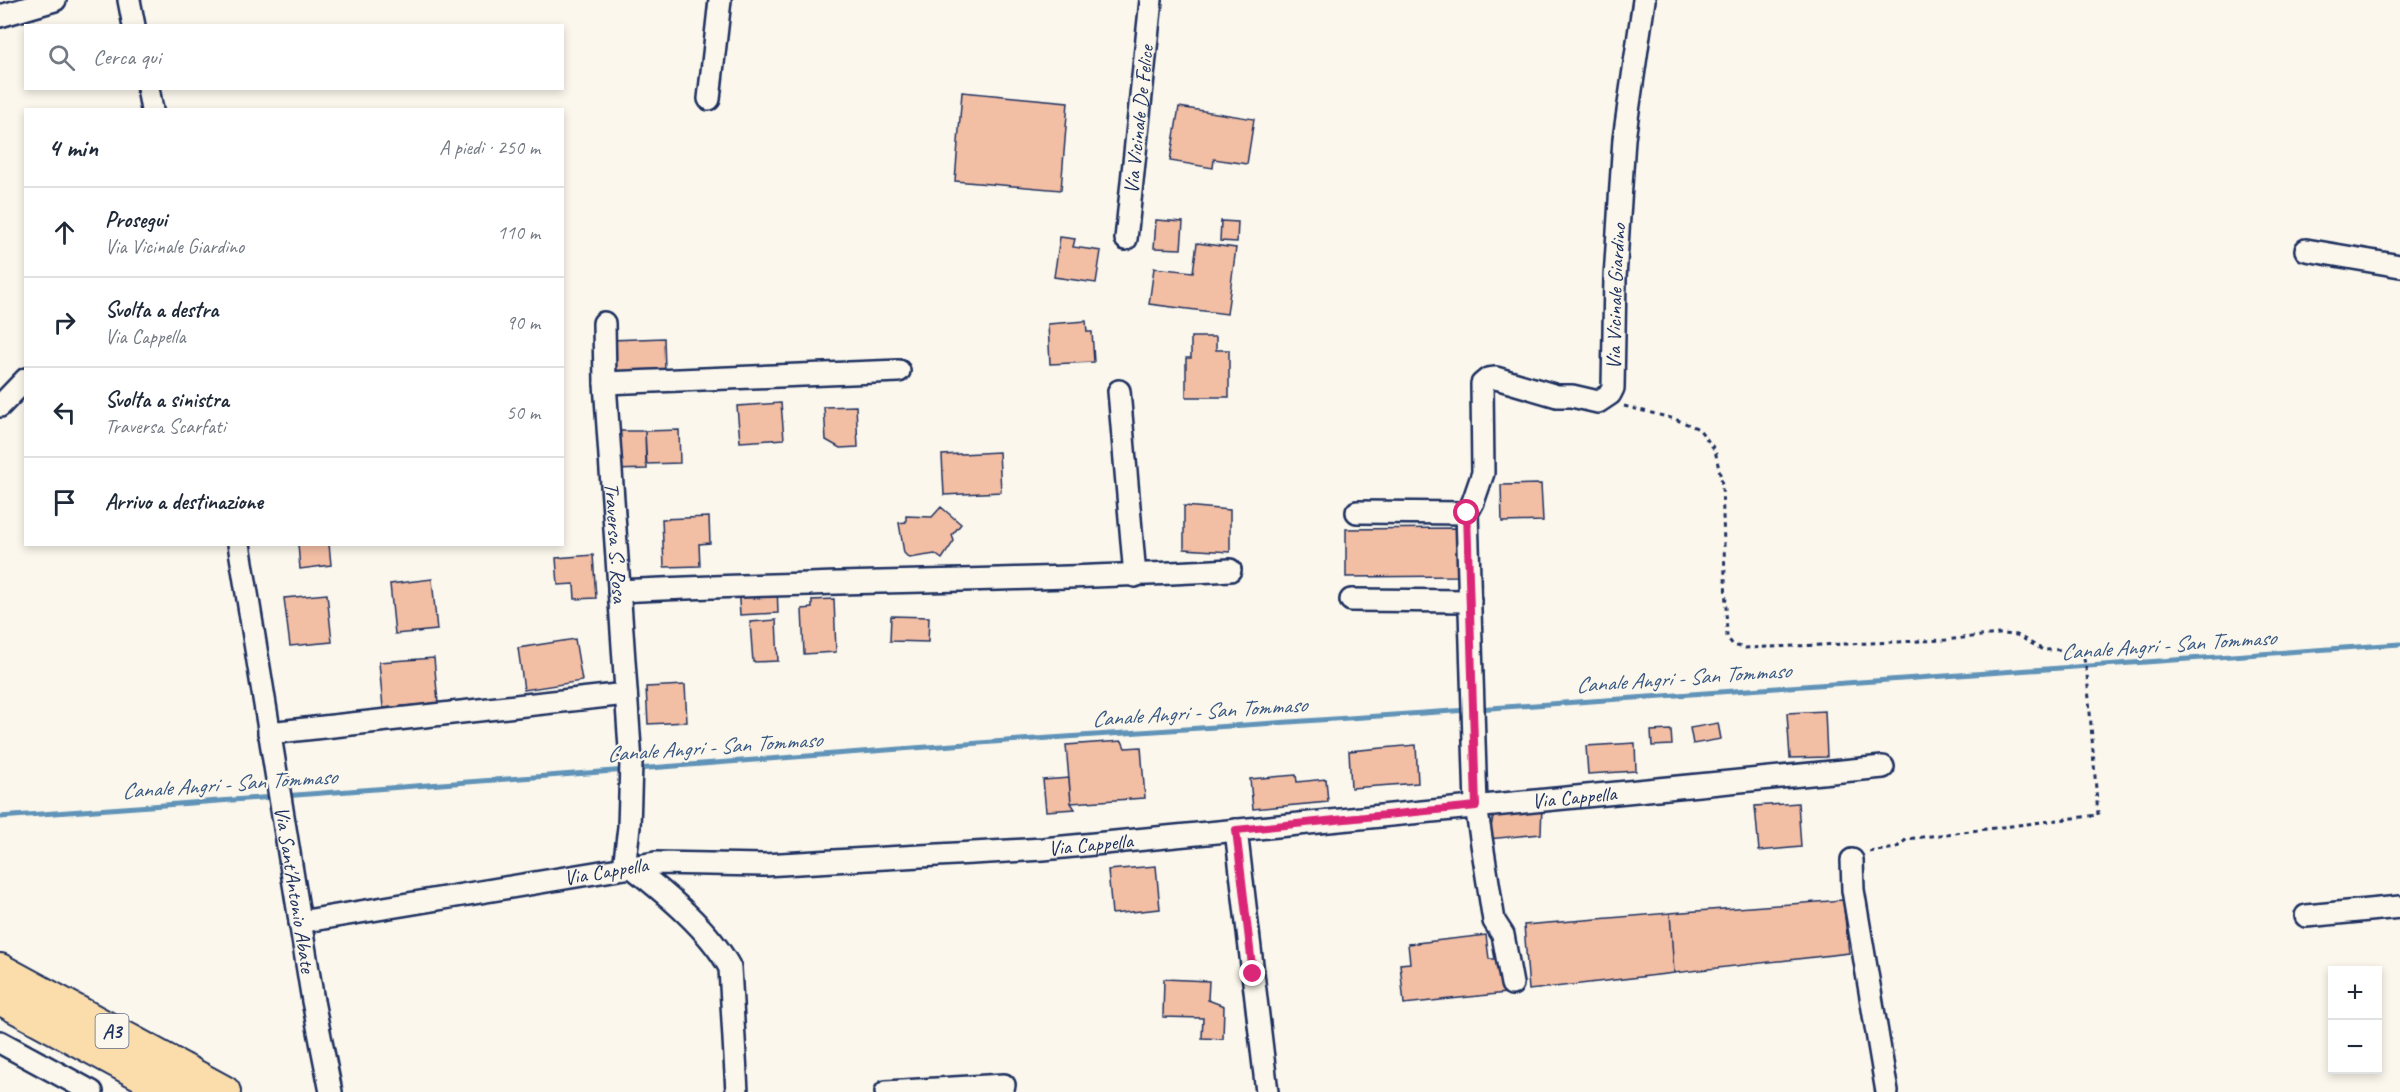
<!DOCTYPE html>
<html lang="it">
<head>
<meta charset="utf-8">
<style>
	:root { --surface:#fff; --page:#f2f2f3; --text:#1f2937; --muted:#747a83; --line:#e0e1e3 }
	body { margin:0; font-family:Caveat,sans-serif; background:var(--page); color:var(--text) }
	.controls { position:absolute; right:18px; bottom:18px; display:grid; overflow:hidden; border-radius:0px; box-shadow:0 3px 9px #0003 }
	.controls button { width:54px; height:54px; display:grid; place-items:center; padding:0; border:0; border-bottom:2px solid var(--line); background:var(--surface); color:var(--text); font:30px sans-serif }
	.stop { position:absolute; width:18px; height:18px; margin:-14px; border:4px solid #db2777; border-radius:50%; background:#fff }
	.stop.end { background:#db2777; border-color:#fff; box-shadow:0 2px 6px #0008 }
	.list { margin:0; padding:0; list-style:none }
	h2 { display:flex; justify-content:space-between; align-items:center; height:78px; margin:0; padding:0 24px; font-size:26px }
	h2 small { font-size:20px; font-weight:400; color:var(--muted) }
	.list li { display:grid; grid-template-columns:39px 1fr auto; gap:18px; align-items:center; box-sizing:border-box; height:90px; padding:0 24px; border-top:2px solid var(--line) }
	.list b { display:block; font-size:22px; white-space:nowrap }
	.list p { margin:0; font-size:20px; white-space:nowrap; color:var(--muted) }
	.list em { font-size:20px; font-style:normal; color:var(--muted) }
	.icon { flex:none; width:33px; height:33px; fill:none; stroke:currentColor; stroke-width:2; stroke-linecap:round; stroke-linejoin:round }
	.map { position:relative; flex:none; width:2400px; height:1092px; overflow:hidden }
	.search { position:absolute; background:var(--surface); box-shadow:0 3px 9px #0003; left:24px; top:24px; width:540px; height:66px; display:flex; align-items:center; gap:15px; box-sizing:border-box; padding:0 21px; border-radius:0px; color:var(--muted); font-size:22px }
	.panel { position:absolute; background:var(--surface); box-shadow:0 3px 9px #0003; left:24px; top:108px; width:540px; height:438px; border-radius:0px }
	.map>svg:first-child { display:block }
</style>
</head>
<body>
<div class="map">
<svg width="2400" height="1092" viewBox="0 0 2400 1092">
	<rect width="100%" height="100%" fill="#fbf7ec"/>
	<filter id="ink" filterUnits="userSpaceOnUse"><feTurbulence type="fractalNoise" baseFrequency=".0167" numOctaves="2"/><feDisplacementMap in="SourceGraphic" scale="12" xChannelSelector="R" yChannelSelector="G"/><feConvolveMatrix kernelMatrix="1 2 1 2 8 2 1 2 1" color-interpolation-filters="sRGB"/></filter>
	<g filter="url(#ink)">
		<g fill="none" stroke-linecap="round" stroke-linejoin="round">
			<path stroke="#6193b7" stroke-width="5" d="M1477 709 2400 644
				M636 769 1006 741 1468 710
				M283 796 627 770
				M0 817 274 797"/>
		</g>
		<path fill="#f2bea4" stroke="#1b2f5e" stroke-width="1.5" d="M962 92 1068 102 1061 190 955 181Z
			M1179 107 1254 119 1247 164 1214 159 1213 168 1170 161Z
			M1156 220 1183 222 1181 249 1154 248Z
			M1221 221 1238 222 1237 242 1220 241Z
			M1060 237 1075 239 1073 247 1101 251 1096 283 1054 277Z
			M1197 243 1236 248 1227 314 1149 304 1154 268 1193 272Z
			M1086 321 1087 332H1092L1094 362 1050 364 1048 324Z
			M1191 337H1216V350H1229V397H1186V358H1191Z
			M664 338 665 370 612 372 611 340Z
			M781 403 784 439 740 442 737 406Z
			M856 406 858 447 840 448 826 440 824 407Z
			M679 430 680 463 646 464 645 431Z
			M620 431H645L647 469 614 470V446L620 445Z
			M999 452 1001 492 944 495 942 455Z
			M1541 484 1543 521 1502 522 1501 485Z
			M1184 506 1230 510V552L1184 549Z
			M941 507 961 524 952 535 954 541 942 559 935 554 909 558 904 553 899 523 906 522V516L932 517Z
			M709 517 710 543 699 544 700 566 664 567 662 519Z
			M1457 528 1458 576 1346 577V529Z
			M298 544H329L331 565 300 569Z
			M593 555 596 598 575 599 574 584 558 585 556 558Z
			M432 579 437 630 395 634 390 584Z
			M777 585 778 613 740 615 738 586Z
			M327 594 332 642 290 646 284 598Z
			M834 599 836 652 804 654 802 609 812 608V600Z
			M891 616 929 617 928 642 890 641Z
			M776 620 778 661 753 662 750 622Z
			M575 639 582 681 524 690 518 648Z
			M434 658 438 703 383 708 379 662Z
			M685 685 687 722 648 724 646 687Z
			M1825 711 1827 757 1790 758 1787 713Z
			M1718 723 1721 739 1693 744 1690 728Z
			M1671 730 1672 745 1652 746 1651 731Z
			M1122 741 1125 748 1141 747 1145 798 1071 803 1066 745Z
			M1635 743 1636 771 1588 774 1586 746Z
			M1416 745 1418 783 1351 788 1349 751Z
			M1296 775 1297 782 1326 779 1328 802 1253 809 1250 779Z
			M1069 778 1071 803 1075 809 1046 811 1043 780Z
			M1798 803 1801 847 1759 851 1755 806Z
			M1542 805 1541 834 1488 839 1495 810Z
			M1156 866 1160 909 1112 914 1108 870Z
			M1843 900 1849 953 1674 973 1670 913Z
			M1670 913 1674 973 1529 990 1524 925Z
			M1486 935 1489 959H1502L1506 993 1404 1004 1400 964 1410 963 1408 944Z
			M1164 979 1209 981 1208 1000 1224 1006 1223 1039 1202 1038 1203 1018 1163 1017Z"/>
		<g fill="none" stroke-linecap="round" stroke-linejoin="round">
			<defs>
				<g id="minor">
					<path d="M129 0 134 26"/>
					<path d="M0 16 55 0"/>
					<path d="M148 88 152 110"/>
					<path d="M709 99 720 0"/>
					<path id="s1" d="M1126 239 1151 0"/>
					<path d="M2306 250 2400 266"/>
					<path id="s2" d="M604 323 605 383 631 763 629 827 624 868"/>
					<path d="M605 383 899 371"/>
					<path d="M1119 391 1135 576"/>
					<path d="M0 406 26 379"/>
					<path d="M1357 512 1467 513"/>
					<path id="s3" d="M239 544 313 1001 331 1092"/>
					<path d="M619 591C822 580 1026 582 1230 570"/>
					<path d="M1351 600 1470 601"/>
					<path d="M269 733 626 694"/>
					<path d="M1236 830 1267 1092"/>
					<path d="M1852 860 1853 890 1887 1092"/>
					<path d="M632 867C666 894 710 930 730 968L737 1092"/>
					<path d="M2306 916 2400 907"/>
					<path id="s4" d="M300 922 655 863 764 865 1043 849 1883 767"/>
					<path id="s5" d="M1512 984 1503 935 1494 921 1476 806 1467 513 1473 502 1483 473 1482 384 1488 379 1496 378 1557 396H1572L1598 402 1610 394 1613 388 1615 278 1624 139 1644 0"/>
					<path d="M0 1042 92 1092"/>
					<path d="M886 1092 1004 1085"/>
				</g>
				<path id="highway" d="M0 970 224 1092
					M0 998 174 1092"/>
			</defs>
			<use href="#minor" stroke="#1b2f5e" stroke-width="26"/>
			<use href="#highway" stroke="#1b2f5e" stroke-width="36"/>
			<path stroke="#1b2f5e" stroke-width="3" stroke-dasharray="4.5 4.5" stroke-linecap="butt" d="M1624 406 1675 419 1699 429 1715 450 1722 484 1727 637 1733 645 1745 648 1946 640 1999 634 2017 635 2043 650 2082 649 2087 674 2098 815 1907 839 1896 848 1869 852"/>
			<use href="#minor" stroke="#fbf7ec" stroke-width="21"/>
			<use href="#highway" stroke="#faddab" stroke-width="32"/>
		</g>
	</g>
	<g fill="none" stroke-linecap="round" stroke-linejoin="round" filter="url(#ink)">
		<path stroke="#db2777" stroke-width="8" d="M1253 974 1236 830 1476 806 1467 513"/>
	</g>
	<g text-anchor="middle" stroke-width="4.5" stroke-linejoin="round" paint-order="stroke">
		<rect fill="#fbf7ec" stroke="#5e6b89" stroke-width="1.5" x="95.5" y="1014" width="33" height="34" rx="4.5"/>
		<g font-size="20" font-weight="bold" fill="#1b2f5e">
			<text x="112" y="1038">A3</text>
		</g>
		<g font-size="21" fill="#1b2f5e" stroke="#fbf7ec">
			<text dy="7" stroke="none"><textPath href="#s1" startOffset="120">Via Vicinale De Felice</textPath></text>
			<text dy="7" stroke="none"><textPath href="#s5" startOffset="842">Via Vicinale Giardino</textPath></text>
			<text dy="7" stroke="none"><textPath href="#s2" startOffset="220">Traversa S. Rosa</textPath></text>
			<text dy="7" stroke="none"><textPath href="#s4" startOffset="1282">Via Cappella</textPath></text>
			<text dy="7" stroke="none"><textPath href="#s4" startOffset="796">Via Cappella</textPath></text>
			<text dy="7" stroke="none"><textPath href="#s4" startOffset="310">Via Cappella</textPath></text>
			<text dy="7" stroke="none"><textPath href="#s3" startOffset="350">Via Sant'Antonio Abate</textPath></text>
		</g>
		<g font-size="22" font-style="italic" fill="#385883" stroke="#fbf7ec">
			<text transform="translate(2168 644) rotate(-4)" y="8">Canale Angri - San Tommaso</text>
			<text transform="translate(1683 677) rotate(-4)" y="8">Canale Angri - San Tommaso</text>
			<text transform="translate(1199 711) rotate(-4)" y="8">Canale Angri - San Tommaso</text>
			<text transform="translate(714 746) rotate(-4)" y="8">Canale Angri - San Tommaso</text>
			<text transform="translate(229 783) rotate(-4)" y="8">Canale Angri - San Tommaso</text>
		</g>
	</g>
</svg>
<div class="controls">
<button>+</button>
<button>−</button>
</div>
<div class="stop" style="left:1467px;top:513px"></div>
<div class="stop end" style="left:1253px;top:974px"></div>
<div class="search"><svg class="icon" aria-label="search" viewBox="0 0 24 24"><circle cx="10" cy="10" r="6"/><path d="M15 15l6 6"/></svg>Cerca qui</div>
<section class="panel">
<h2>4 min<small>A piedi · 250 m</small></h2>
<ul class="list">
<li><svg class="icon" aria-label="ahead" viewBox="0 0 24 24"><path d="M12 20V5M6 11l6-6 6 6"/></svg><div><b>Prosegui</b><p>Via Vicinale Giardino</p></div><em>110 m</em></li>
<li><svg class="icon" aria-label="right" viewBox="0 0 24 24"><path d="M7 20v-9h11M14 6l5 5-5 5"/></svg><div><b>Svolta a destra</b><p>Via Cappella</p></div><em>90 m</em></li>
<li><svg class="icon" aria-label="left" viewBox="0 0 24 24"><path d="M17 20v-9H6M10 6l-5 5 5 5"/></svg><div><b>Svolta a sinistra</b><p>Traversa Scarfati</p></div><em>50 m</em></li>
<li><svg class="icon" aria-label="arrive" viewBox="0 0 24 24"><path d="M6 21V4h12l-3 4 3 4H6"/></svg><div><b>Arrivo a destinazione</b></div></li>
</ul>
</section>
</div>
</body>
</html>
